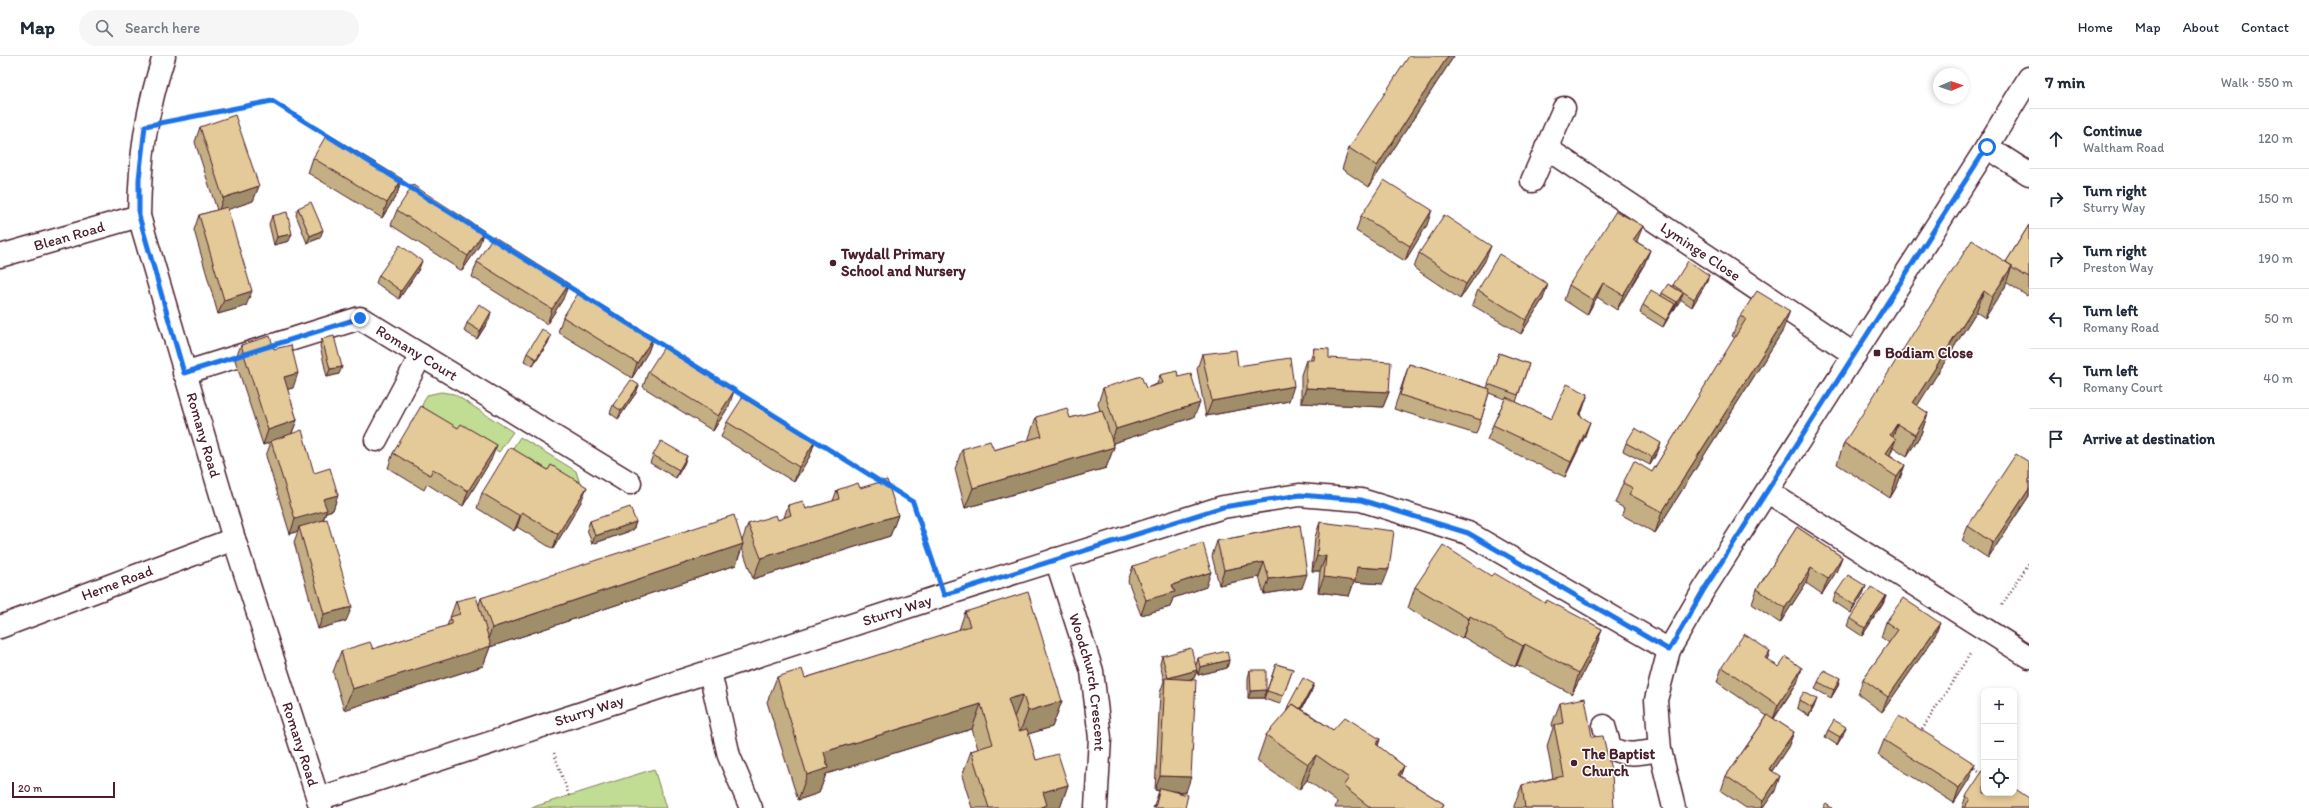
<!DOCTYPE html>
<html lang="en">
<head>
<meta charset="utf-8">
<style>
	:root { --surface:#fff; --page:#f6f6f7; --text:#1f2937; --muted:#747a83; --line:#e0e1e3 }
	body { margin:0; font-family:Itim,sans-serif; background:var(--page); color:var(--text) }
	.controls { position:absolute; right:12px; bottom:12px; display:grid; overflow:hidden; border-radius:8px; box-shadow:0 2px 6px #0003 }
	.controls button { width:36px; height:36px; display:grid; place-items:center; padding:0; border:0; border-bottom:1px solid var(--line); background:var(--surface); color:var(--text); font:20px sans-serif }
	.compass { position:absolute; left:1933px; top:12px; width:36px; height:36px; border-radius:50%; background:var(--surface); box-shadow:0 2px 6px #0003; rotate:88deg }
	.scale { position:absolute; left:12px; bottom:10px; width:103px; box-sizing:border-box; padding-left:4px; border:2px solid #4a1f2b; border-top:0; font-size:11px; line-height:14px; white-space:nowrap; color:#4a1f2b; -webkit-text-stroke:3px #fff; paint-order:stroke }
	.stop { position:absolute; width:12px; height:12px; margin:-9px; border:3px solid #1a73e8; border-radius:50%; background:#fff }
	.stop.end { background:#1a73e8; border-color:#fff; box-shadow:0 1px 4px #0008 }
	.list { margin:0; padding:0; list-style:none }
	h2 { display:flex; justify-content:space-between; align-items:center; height:52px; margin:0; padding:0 16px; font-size:17px }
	h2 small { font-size:13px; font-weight:400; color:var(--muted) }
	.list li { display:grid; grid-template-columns:26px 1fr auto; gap:12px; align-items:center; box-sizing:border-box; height:60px; padding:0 16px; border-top:1px solid var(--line) }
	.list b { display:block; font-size:15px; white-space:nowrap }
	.list p { margin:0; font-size:13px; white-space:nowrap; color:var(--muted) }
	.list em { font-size:13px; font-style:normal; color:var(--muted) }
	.icon { flex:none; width:22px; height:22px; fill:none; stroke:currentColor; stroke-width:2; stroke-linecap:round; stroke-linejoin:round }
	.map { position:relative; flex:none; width:2029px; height:752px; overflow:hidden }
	header { display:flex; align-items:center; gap:24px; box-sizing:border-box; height:56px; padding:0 20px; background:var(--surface); border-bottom:1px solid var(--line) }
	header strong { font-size:19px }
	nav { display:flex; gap:22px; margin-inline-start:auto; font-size:14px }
	.search { width:280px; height:36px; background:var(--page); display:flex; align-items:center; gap:10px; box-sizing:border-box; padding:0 14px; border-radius:22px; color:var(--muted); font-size:15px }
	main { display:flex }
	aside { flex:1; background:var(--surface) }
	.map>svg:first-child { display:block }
</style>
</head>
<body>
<header>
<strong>Map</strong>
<div class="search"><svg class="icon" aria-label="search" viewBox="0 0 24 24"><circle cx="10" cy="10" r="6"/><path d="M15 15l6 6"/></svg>Search here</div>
<nav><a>Home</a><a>Map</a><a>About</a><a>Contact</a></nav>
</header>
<main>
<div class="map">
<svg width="2029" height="752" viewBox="0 0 2029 752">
	<rect width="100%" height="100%" fill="#fff"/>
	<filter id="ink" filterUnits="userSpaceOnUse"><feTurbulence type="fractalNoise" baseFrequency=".025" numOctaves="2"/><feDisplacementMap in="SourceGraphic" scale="8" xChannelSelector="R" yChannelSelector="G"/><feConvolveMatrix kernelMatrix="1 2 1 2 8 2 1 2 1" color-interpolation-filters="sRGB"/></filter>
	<g filter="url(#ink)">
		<path fill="#c1dc93" stroke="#867e5f" d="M441 336 454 338 513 376 499 396 421 351 427 339Z
			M520 381 576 415 580 428 556 419 531 403H524L511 395Z
			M654 713 666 752H530Z"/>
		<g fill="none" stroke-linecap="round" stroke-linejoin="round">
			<defs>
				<g id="minor">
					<path id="s1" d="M164 0C146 56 140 101 139 160L234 483 321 752"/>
					<path d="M1987 91 2029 118"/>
					<path id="s2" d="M1546 92 1855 299"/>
					<path d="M1532 125 1564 52"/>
					<path id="s3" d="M0 200 139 160"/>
					<path id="s4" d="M184 317 360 262 630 427"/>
					<path d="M376 384 421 299"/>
					<path d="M1768 436 2029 601"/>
					<path id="s5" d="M1056 503 1092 615 1100 682 1096 752"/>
					<path id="s6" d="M0 571 234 483"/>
					<path d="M710 616 729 700 751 752"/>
					<path d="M1604 670 1610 691C1626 702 1642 696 1660 694"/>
					<path id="s7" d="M318 743 944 539 1223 451 1299 439 1361 444 1468 477 1669 594"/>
					<path d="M1674 752 1660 694 1656 644 1669 594 1703 535 1987 91 2029 22"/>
				</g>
			</defs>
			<use href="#minor" stroke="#4a1f2b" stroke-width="25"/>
			<path stroke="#4a1f2b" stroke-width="2.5" stroke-dasharray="1 3" stroke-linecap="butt" d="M178 63 272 45 329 81
				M400 125 412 133
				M481 176 494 184
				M566 229 580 238
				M651 282 884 428
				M888 430 913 446 935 512
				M2002 549 2029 507
				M1920 677 1970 598
				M554 697 569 740
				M1971 710 1984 718"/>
			<use href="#minor" stroke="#fff" stroke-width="22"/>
		</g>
		<path fill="#c4ae84" stroke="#4a1f2b" d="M1454 0 1369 131 1342 113 1349 92Z
			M200 71 259 130 253 145 228 153 246 250 218 258 194 174 199 159 217 154 195 86Z
			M313 102 402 123 397 138 382 162 308 117Z
			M298 152 320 182 307 187 296 159Z
			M397 154 479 190 462 215 391 169Z
			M272 160 289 185 274 189 269 168Z
			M1361 160 1427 169 1405 205 1356 175Z
			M2029 169V237L2027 240 2006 226 2005 231 1985 262 1976 256 1917 350 1928 357 1921 378 1907 400 1893 391 1890 399 1905 409 1897 430 1890 442 1837 408 1844 387 2006 206Z
			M1637 185V186L1650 194 1644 209 1617 254 1597 241 1587 259 1564 244 1569 229Z
			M1419 197 1485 205 1460 243 1414 212Z
			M477 206 563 243 547 268 472 221Z
			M419 213 399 243 376 227 379 219Z
			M1709 219 1706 227 1692 251 1680 243 1674 254H1673L1663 271 1640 257 1643 249 1661 240 1662 237 1672 230 1673 229Z
			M1548 228 1543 243 1521 278 1472 249 1478 234Z
			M1740 260 1782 276 1655 477 1622 459 1624 452 1615 447 1623 427 1652 416 1735 282 1732 280Z
			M563 261 653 282 648 296 632 322 558 276Z
			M489 264 477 283 464 275 467 267Z
			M322 283 339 318 327 321 320 290Z
			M548 287 533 310 524 305 527 297Z
			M241 289 274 293 293 332 287 333 297 364 292 377 314 417 338 439 333 454 326 456 323 465 346 565 318 573 294 486 298 475 290 478 266 400 271 386 263 389 235 304Z
			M1314 292 1329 302 1389 336 1383 351 1301 347V319L1306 304H1310Z
			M1499 297 1529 308 1516 346 1551 363 1583 353 1580 360 1585 380 1565 421 1487 384 1493 369 1505 343 1489 337 1481 364 1476 378 1394 353 1409 308 1487 332Z
			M1202 298 1238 310 1289 345 1206 360 1197 313Z
			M648 316 729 350 713 375 643 331Z
			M1160 319 1178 321 1194 361 1113 387 1114 391 1106 412 965 452 955 413 962 393 994 394 1029 384V382L1036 361 1070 362 1100 355 1098 347 1103 332H1146L1157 328Z
			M639 329 636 337 618 363 610 357 613 349Z
			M727 366 815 385 810 400 794 426 721 381Z
			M1626 387 1658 395 1650 409 1623 395Z
			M393 397 491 404 463 450 427 428 424 434 388 412Z
			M653 399 687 400 684 408 676 422 650 407Z
			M2029 406V440L1988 502 1962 485 1968 470Z
			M548 414 581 446 553 493 517 471 514 475 477 452 482 437Z
			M860 432 898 459 890 480 753 523 742 492 736 509 490 591 483 610 344 654 333 616 341 595 373 593 447 570 456 545 479 549 481 542 742 485 748 468 778 464 784 462 788 449 806 453 833 445 837 434Z
			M590 465 636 466 633 474 592 488 587 473Z
			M1320 466 1383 528 1354 526 1349 540 1318 536 1320 515H1312L1315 481Z
			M1300 469 1302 532 1264 538 1259 521 1219 529 1212 500 1217 485Z
			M1797 471 1842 501 1836 516 1822 538 1806 527 1780 567 1752 548 1757 533Z
			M1133 510 1206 531 1173 542 1170 551 1141 559 1128 525Z
			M1866 530 1863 538 1851 557 1833 545 1836 537Z
			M1415 531 1545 547 1602 573 1595 594 1572 638 1517 609 1515 611 1463 581 1462 583 1408 552Z
			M1886 540 1883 548 1862 580 1847 570 1850 562Z
			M965 556 1062 645 1052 671 1028 678 1036 704 1068 729 1060 752H972L962 720 971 695 978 693 972 673 826 718 819 737 798 744 767 646 777 621 805 622 959 574Z
			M1886 566 1934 582 1882 656 1858 638 1863 623 1889 587 1881 581Z
			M1770 595 1767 604 1779 611 1802 612 1797 627 1774 663 1794 676 1788 691 1772 715 1775 735 1763 752H1746L1721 735 1726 720 1767 660 1717 626 1722 611Z
			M1162 600 1196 609 1198 602 1229 604 1227 612 1198 619 1197 615 1194 622 1188 623 1186 736H1174L1185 752H1153L1159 735 1155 734 1160 637 1164 625 1160 608Z
			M1276 608 1293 613 1280 648 1264 643Z
			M1250 614 1266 634 1264 642H1248V622Z
			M1818 626 1838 630 1831 642 1815 633Z
			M1314 628 1311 636 1302 653 1333 674 1380 683 1378 690 1404 710 1400 720 1444 748 1442 752H1335L1337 746 1307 724 1299 734 1257 705 1266 679 1286 657 1288 650Z
			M1799 644 1814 651 1809 660 1797 652Z
			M1560 647 1592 681 1614 752H1514V750L1522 729 1553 722 1547 690 1553 672 1552 668Z
			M1828 674 1843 679 1837 689 1825 681Z
			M1884 684 1975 708 1969 723 1954 747 1878 699Z
			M1966 740 2029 752H1962Z"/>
		<path fill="#a08d6b" stroke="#4a1f2b" d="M1448 0H1454L1369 131 1377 110Z
			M402 123 397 138 382 162 387 147Z
			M259 130 253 145 218 157 223 142Z
			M1432 154 1427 169 1405 205 1410 190Z
			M1643 170 1637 185 1628 199 1633 184Z
			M323 174 320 182 307 187 310 180Z
			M484 175 479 190 462 215 468 200Z
			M292 178 289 185 274 189 277 181Z
			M1491 190 1485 205 1460 243 1466 228Z
			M1650 194 1644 209 1617 254 1623 239Z
			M422 205 419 213 399 243 401 235Z
			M2012 210 2005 231 1985 262 1992 241Z
			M1709 219 1706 227 1692 251 1694 243Z
			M1603 227 1597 241 1587 259 1593 244Z
			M569 228 563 243 547 268 552 253Z
			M1548 228 1543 243 1521 278 1526 264Z
			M252 235 246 250 218 258 224 244Z
			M1984 235 1976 256 1906 368 1913 347Z
			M1683 237 1680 245 1674 254 1677 246Z
			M1675 248 1672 256 1663 271 1666 264Z
			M1790 255 1782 276 1655 477 1662 456Z
			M491 256 489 264 477 283 480 275Z
			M551 280 548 287 533 310 536 303Z
			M653 282 648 296 632 322 637 307Z
			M342 311 339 318 327 321 330 313Z
			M298 317 293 332 278 336 284 321Z
			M639 329 636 337 618 363 621 355Z
			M1294 330 1289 345 1206 360 1212 345Z
			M1306 332 1389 336 1383 351 1301 347Z
			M734 335 729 350 713 375 718 360Z
			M1588 338 1583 353 1573 374 1579 359Z
			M1200 347 1194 361 1110 388 1116 373Z
			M1928 357 1921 378 1907 400 1915 379Z
			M297 364 291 379 271 385V386L263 389 268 374Z
			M1590 366 1585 380 1565 421 1571 406Z
			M1897 368 1890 389V379Z
			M1896 383 1888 404 1886 397Z
			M815 385 810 400 794 426 799 411Z
			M1661 387 1658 395 1650 409 1652 401Z
			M497 389 491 404 463 450 468 435Z
			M1114 391 1106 412 965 452 973 432Z
			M687 400 684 408 676 422 679 414Z
			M1905 409 1897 430 1890 442 1897 421Z
			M587 431 581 446 553 493 558 478Z
			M2029 433V440L1988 502 1993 487Z
			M338 439 333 454 326 456 321 469 299 471 298 475 290 478 295 463 323 443Z
			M522 456 517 471 514 475 520 460Z
			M898 459 890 480 753 523 761 502Z
			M636 466 633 474 592 488 595 480Z
			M743 488 736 509 490 591 483 610 344 654 352 633 485 591 492 572Z
			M1317 500H1326L1320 515H1312Z
			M1842 501 1836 516 1822 538 1828 523Z
			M1264 506 1259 521 1219 529 1224 514Z
			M1357 511 1389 513 1383 528 1354 526 1349 540 1318 536 1324 521Z
			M1811 512 1806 527 1780 567 1785 552Z
			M1211 516 1206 531 1173 542 1170 551 1141 559 1146 544 1172 529Z
			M1307 518 1302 532 1264 538 1269 523Z
			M1866 530 1863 538 1851 557 1854 549Z
			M1886 540 1883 548 1862 580 1865 572Z
			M352 551 346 565 318 573 324 558Z
			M1470 560 1463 581 1462 583 1469 563Z
			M1940 567 1934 582 1882 656 1888 641Z
			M1602 573 1595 594 1572 638 1579 617Z
			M1525 588 1517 609 1515 611 1523 590Z
			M1770 595 1765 610V602Z
			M1229 604 1227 612 1198 619 1200 611Z
			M1802 612 1797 627 1773 663 1778 649Z
			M1197 614 1194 622 1165 630 1168 622Z
			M1840 622 1838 630 1831 642 1834 634Z
			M1314 628 1311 636 1296 664 1299 656Z
			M1266 634 1264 642H1248L1251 635Z
			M1023 639 1013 664 1008 643Z
			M1817 643 1814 651 1809 660 1812 652Z
			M1062 645 1052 671 1018 681 1028 655Z
			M981 648 972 673 826 718 819 737 798 744 807 719 824 696Z
			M1846 671 1843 679 1837 689 1840 681Z
			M1794 676 1788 691 1764 727 1769 713Z
			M1380 683 1371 709 1376 688Z
			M1316 699 1307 724 1299 734 1308 708Z
			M1975 708 1969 723 1954 747 1959 732Z
			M1404 710 1395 735 1398 719Z
			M1160 720 1191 721 1186 736 1155 734Z
			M1780 720 1775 735 1763 752H1761L1763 745Z
			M1068 729 1060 752H1038L1043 736Z"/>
		<path fill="#e4ca99" stroke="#4a1f2b" d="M1409 0H1448L1377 110 1349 92Z
			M235 59 259 130 223 142 200 71Z
			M327 78 402 123 387 147 313 102Z
			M1384 124 1432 154 1410 190 1361 160Z
			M413 129 484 175 468 200 397 154Z
			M311 146 323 174 310 180 298 152Z
			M227 151 252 235 224 244 199 159Z
			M1616 155 1643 170 1633 184 1650 194 1623 239 1603 227 1593 244 1569 229Z
			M287 156 292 178 277 181 272 160Z
			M1444 159 1491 190 1466 228 1419 197Z
			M2029 169V222L2012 212V210L2006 206Z
			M493 180 569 228 552 253 477 206Z
			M1972 184 2012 210 1992 241 1984 235 1913 347 1928 357 1915 379 1897 368 1890 379 1896 383 1886 397 1905 409 1897 421 1844 387Z
			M400 189 422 205 401 235 379 219Z
			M1499 198 1548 228 1526 264 1478 234Z
			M1688 205 1709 219 1694 243 1673 229Z
			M1668 228 1683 237 1677 246 1662 237Z
			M1651 234 1675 248 1666 264 1643 249Z
			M1757 235 1790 255 1662 456 1629 438 1633 432 1623 427 1634 405 1652 416 1746 263 1740 260Z
			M579 236 653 282 637 307 563 261Z
			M479 248 491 256 480 275 467 267Z
			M542 273 551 280 536 303 527 297Z
			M270 280 274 293 291 289 298 317 284 321 297 364 268 374 241 289Z
			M334 280 342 311 330 313 322 283Z
			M664 291 734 335 718 360 648 316Z
			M1314 292 1329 293V302L1391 306 1389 336 1306 332V304H1313Z
			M1236 294 1238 310 1290 302 1294 330 1212 345 1202 298Z
			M1499 297 1529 308 1518 339 1488 328Z
			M1409 308 1490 333 1481 364 1400 339Z
			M1177 315 1178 321 1191 318 1200 347 1116 373 1103 332 1141 320 1146 332 1163 327 1160 319Z
			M631 324 639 329 621 355 613 349Z
			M1567 328 1588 338 1579 359 1590 366 1571 406 1493 369 1506 341 1551 363Z
			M743 341 815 385 799 411 727 366Z
			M421 350 458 372 461 368 497 389 468 435 433 413 430 419 393 397Z
			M1067 352 1070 362 1102 354 1114 391 973 432 962 393 990 385 994 394 1042 380 1036 361Z
			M1635 372 1661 387 1652 401 1626 387Z
			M302 374 314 417 330 412 338 439 323 443 327 454 295 463 271 385Z
			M661 385 687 400 679 414 653 399Z
			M510 391 548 414 551 409 587 431 558 478 522 456 520 460 482 437Z
			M2016 398 2029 406V433L1993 487 1968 470Z
			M887 424 898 459 761 502 748 468 776 459 778 464 791 459 788 449 803 445 806 453 839 443 837 434 858 427 860 432Z
			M630 451 636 466 595 480 590 465Z
			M734 459 743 488 492 572 481 542Z
			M327 463 352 551 324 558 299 471Z
			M1320 466 1394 475 1389 513 1357 511 1355 525 1324 521 1326 500H1317Z
			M1300 469 1307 518 1269 523 1264 506 1224 514 1217 485Z
			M1797 471 1842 501 1828 523 1811 512 1785 552 1757 533Z
			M1203 487 1211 516 1172 529 1175 536 1146 544 1133 510Z
			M1443 489 1491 520 1494 517 1545 547 1547 544 1602 573 1579 617 1525 588 1523 590 1470 560 1469 563 1415 531Z
			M1848 519 1866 530 1854 549 1836 537Z
			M1871 531 1886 540 1865 572 1850 562Z
			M1028 536 1062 645 1028 655 1023 639 1008 643 1019 675 1027 673 1036 704 1058 698 1068 729 1043 736 1047 749 1038 752H989L971 695 993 688 981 648 824 696 828 712 807 719 777 621 802 613 805 622 970 570 965 556Z
			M476 540 491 590 352 633 341 595 370 586 373 593 452 568 450 561 460 558 456 545Z
			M1903 542 1940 567 1888 641 1863 623 1898 574 1886 566Z
			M1744 578 1770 595 1765 602 1779 611 1786 601 1802 612 1778 649 1722 611Z
			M1191 592 1197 614 1168 622 1162 600Z
			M1227 595 1229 604 1200 611 1198 602Z
			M1276 608 1293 613 1283 640 1267 635Z
			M1250 614H1266V634L1251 635Z
			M1824 614 1840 622 1834 634 1818 626Z
			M1165 622 1196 624 1191 721 1160 720Z
			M1303 622 1314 628 1300 653 1293 648 1290 651 1288 650Z
			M1804 636 1817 643 1812 652 1799 644Z
			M1585 642 1592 681 1603 680 1612 718 1614 752H1525L1522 729 1564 720 1554 669 1563 667 1560 647Z
			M1293 648 1333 674 1345 661 1380 683 1376 688 1404 710 1398 719 1444 748 1441 752H1371L1343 730 1349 722 1316 699 1308 708 1266 679Z
			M1768 659 1794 676 1769 713 1780 720 1763 745 1726 720Z
			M1899 660 1975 708 1959 732 1884 684Z
			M1834 664 1846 671 1840 681 1828 674Z
			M1984 713V737H2014V732L2029 742V752H1964L1970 743 1966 740Z
			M1160 732 1188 739 1185 752H1155Z
			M1826 748 1832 752H1823Z"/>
	</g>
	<g fill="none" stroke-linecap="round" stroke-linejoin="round" filter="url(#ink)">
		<path stroke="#1a73e8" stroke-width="5" d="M360 262 184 317 139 160V123L145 70 272 45 913 446 944 539 1223 451 1300 439 1361 444 1468 477 1669 594 1703 535 1987 91"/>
	</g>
	<g fill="#4a1f2b" stroke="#fff" stroke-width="1.5">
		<circle cx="833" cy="207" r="4"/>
		<rect x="1873" y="293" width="8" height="8" rx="2"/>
		<circle cx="1574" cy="707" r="4"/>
	</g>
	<g text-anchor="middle" stroke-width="3" stroke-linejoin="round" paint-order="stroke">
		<g font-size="15" fill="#4a1f2b" stroke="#fff">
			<text dy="5" stroke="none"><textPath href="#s3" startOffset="72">Blean Road</textPath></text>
			<text dy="5" stroke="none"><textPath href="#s2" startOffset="186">Lyminge Close</textPath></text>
			<text dy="5" stroke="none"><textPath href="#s4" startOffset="251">Romany Court</textPath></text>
			<text dy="5" stroke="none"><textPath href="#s1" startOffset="391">Romany Road</textPath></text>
			<text dy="5" stroke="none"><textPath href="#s6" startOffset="125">Herne Road</textPath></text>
			<text dy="5" stroke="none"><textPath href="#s7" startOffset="609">Sturry Way</textPath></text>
			<text dy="5" stroke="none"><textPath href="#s5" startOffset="128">Woodchurch Crescent</textPath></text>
			<text dy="5" stroke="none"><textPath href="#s7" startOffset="285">Sturry Way</textPath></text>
			<text dy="5" stroke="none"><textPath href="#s1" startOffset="715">Romany Road</textPath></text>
		</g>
		<g font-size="15" font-weight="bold" fill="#4a1f2b" stroke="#fff" text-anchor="start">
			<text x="841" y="203">Twydall Primary<tspan x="841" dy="17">School and Nursery</tspan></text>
			<text x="1885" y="302">Bodiam Close</text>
			<text x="1582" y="703">The Baptist<tspan x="1582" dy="17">Church</tspan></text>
		</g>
	</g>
</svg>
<div class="controls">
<button>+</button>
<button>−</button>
<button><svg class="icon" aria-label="locate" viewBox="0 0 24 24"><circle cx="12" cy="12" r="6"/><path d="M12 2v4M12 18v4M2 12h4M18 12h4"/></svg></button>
</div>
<svg class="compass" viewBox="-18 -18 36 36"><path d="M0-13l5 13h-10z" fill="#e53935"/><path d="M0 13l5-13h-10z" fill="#747a83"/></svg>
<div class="scale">20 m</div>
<div class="stop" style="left:1987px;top:91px"></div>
<div class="stop end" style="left:360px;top:262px"></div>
</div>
<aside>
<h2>7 min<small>Walk · 550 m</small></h2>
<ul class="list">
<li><svg class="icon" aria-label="ahead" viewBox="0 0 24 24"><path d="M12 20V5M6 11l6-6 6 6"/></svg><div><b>Continue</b><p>Waltham Road</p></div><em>120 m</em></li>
<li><svg class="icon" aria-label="right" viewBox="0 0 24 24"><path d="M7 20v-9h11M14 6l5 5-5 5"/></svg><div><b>Turn right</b><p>Sturry Way</p></div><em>150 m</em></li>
<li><svg class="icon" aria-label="right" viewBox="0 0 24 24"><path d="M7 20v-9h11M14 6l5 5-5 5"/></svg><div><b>Turn right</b><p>Preston Way</p></div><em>190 m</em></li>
<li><svg class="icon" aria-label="left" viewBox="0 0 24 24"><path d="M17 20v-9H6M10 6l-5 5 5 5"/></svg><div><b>Turn left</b><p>Romany Road</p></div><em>50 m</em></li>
<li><svg class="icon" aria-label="left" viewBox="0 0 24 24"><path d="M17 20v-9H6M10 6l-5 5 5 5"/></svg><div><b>Turn left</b><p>Romany Court</p></div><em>40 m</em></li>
<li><svg class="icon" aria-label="arrive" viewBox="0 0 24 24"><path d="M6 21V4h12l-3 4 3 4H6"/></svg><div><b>Arrive at destination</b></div></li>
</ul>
</aside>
</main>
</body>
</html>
